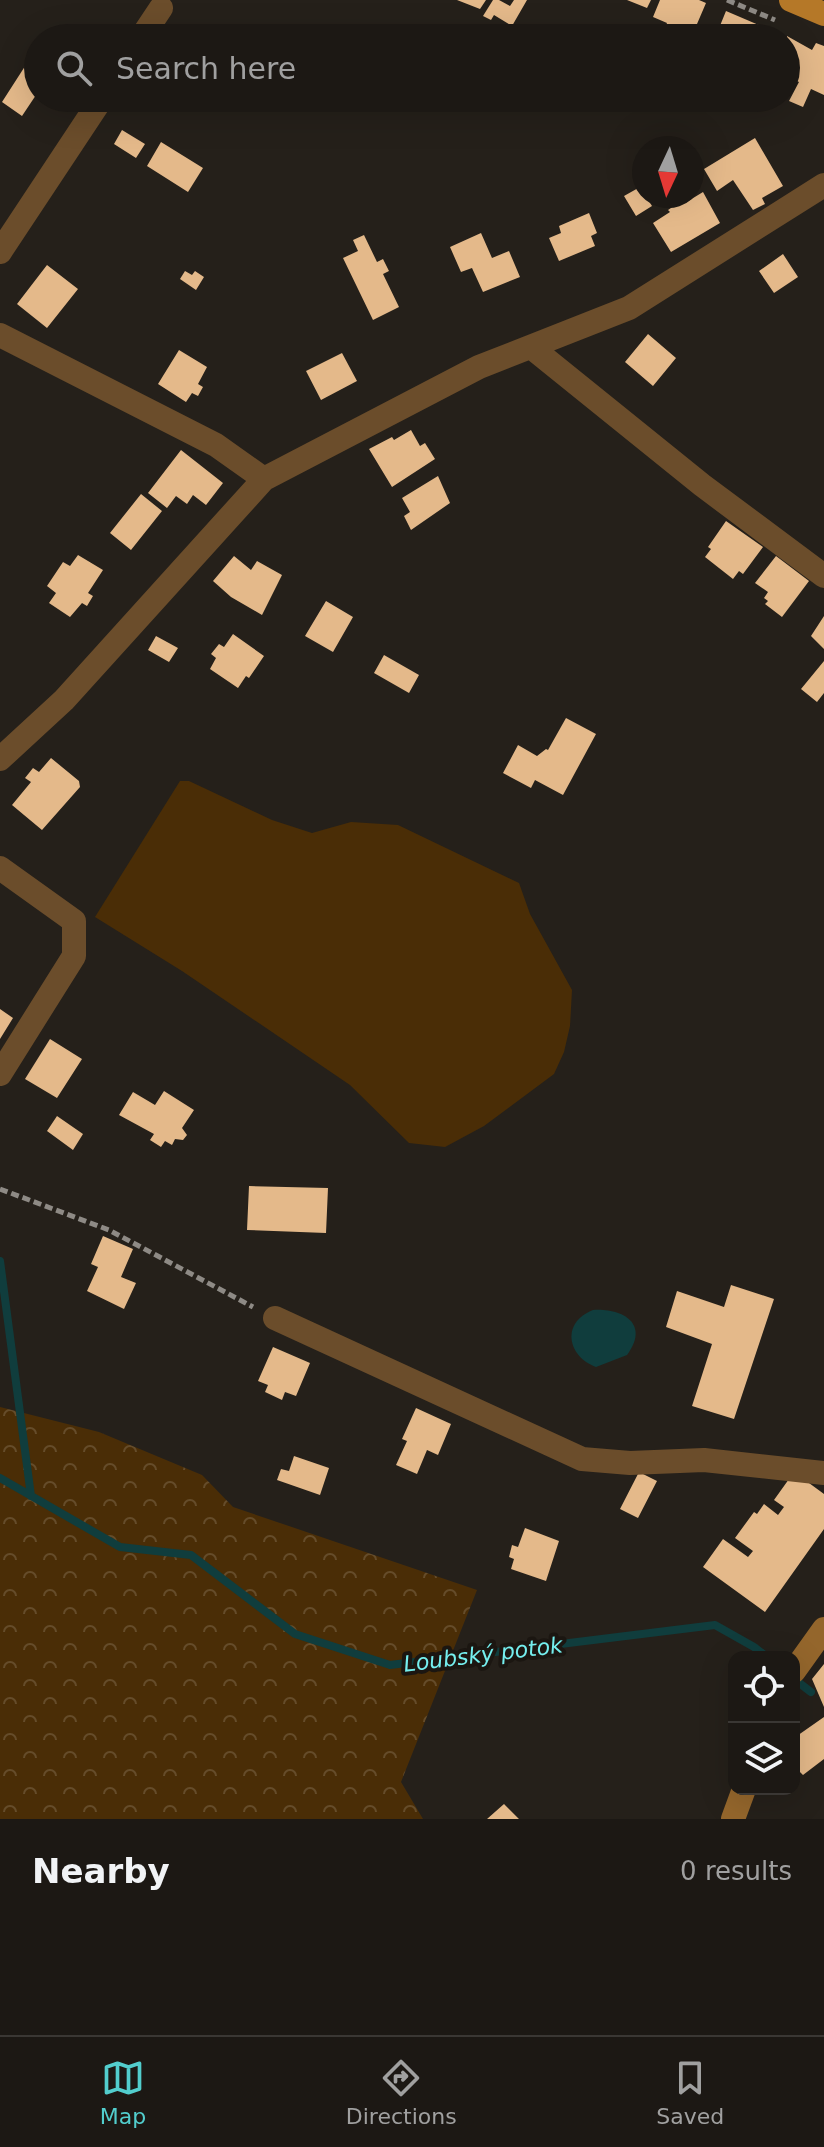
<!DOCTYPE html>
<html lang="en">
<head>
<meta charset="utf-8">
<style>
	:root { --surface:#1c1814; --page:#292522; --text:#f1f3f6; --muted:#a0a0a0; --line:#3a3734; --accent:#52cdcd }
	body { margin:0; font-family:"DejaVu Sans",sans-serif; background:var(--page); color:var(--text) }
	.controls { position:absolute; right:24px; bottom:24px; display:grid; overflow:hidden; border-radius:16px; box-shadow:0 8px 32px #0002 }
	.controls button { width:72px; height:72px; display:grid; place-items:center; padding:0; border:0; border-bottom:2px solid var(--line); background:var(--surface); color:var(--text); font:40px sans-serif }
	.compass { position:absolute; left:632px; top:136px; width:72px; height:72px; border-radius:50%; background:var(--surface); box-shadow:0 8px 32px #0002; rotate:184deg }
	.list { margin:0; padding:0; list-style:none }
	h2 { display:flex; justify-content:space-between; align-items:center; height:104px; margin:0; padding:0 32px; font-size:34px }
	h2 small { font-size:26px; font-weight:400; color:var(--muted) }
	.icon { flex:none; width:44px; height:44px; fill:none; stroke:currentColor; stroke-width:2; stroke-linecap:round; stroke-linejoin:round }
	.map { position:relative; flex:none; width:824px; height:1819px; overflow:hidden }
	.search { position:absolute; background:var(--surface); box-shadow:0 8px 32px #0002; left:24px; right:24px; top:24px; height:88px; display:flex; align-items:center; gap:20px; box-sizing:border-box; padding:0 28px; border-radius:44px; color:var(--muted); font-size:30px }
	.sheet { height:216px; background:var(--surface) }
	nav { display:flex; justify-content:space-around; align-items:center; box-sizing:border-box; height:112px; border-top:2px solid var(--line); background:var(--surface); font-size:22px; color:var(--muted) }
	nav a { display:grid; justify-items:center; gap:4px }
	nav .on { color:var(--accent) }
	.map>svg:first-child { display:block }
</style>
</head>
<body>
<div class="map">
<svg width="824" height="1819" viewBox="0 0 824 1819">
	<defs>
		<pattern id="forest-crowns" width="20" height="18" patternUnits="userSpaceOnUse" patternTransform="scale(2)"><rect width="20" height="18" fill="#4a2d06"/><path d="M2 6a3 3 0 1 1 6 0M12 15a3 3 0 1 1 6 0" fill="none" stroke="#654c2a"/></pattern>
	</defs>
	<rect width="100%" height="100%" fill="#25201a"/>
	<path fill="#4a2d06" d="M180 781H189L272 820 312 833 351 822 398 825 519 883 530 914 572 990 570 1026 564 1052 554 1074 484 1126 445 1147 409 1143 350 1085 182 971 95 917Z"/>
	<path fill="url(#forest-crowns)" d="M0 1407 99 1432 202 1475 233 1507 477 1590 401 1782 423 1819H0Z"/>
	<path fill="#103d3d" d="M593 1310C623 1308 650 1324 627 1355L596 1367C568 1357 560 1323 593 1310Z"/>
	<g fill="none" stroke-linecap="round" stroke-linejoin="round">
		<path stroke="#103d3d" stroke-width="8" d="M0 1261 31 1496
			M0 1478 120 1547 191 1555 295 1634 390 1665 715 1625 754 1647 767 1657
			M794 1679 811 1692"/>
	</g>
	<path fill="#e4b98a" d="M457 0H486L480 9Z
		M493 0H499L510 6 514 0H527L512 26 494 15 491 20 483 16Z
		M627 0H651L647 8Z
		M660 0H699L706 3 691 38H674L663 33 667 23 653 17Z
		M726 11 766 28 762 38H715Z
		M787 36 812 50 816 43 824 46V95L811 89 803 107 789 101 799 82 786 76 795 53 786 70Z
		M38 46V92L22 116 2 102Z
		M122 130 145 144 136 158 114 144Z
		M755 138 783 186 762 198 765 204 753 210 733 180 717 191 704 169Z
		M161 142 203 168 188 192 147 166Z
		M640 187 652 206 636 216 624 196Z
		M703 192 720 223 671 252 653 223 670 212 668 210 683 200 685 203Z
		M589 213 597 233 591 236 595 246 559 261 549 238 561 233 559 226Z
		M481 233 492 258 509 251 520 277 483 292 472 268 461 272 450 247Z
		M364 235 377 262 383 259 389 271 383 274 399 307 373 320 343 258 358 251 353 240Z
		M783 254 798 277 774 293 759 271Z
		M47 265 78 289 47 328 17 304Z
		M185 271 192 275 195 271 204 277 196 290 180 279Z
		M648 334 676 358 653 386 625 362Z
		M179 350 207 367 198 384 203 387 198 396 192 393 186 402 158 384Z
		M342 353 357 381 321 400 306 371Z
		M411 430 420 446 425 443 435 459 392 487 369 449 392 437 394 440Z
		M181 450 223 483 206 505 193 495 187 504 176 496 167 508 148 493Z
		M438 476 450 503 411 530 404 516 410 512 402 498Z
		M141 494 162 511 131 550 110 533Z
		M726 521 763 547 743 574 739 571 733 579 705 557 711 549 708 547Z
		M78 555 103 570 88 593 93 596 87 606 82 603 70 617 49 603 56 593 47 586 63 562 70 566Z
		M234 556 251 570 257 561 282 575 262 615 231 597 213 581Z
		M776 556 809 581 782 617 765 604 768 601 764 598 768 592 755 583Z
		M326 601 353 617 333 652 305 636Z
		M824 616V649L811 636Z
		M233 634 264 656 249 678 246 676 238 688 210 669 216 658 211 654 219 644 224 647Z
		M156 636 178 648 169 662 148 650Z
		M384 655 419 675 409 693 374 673Z
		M824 661V693L817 702 801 689Z
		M566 718 596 734 563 795 535 780 531 788 503 773 518 745 537 756 546 749 548 750Z
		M51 758 79 781 80 787 42 830 12 805 31 782 25 778 33 768 39 772Z
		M0 1009 13 1018 0 1039Z
		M50 1039 82 1059 57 1098 25 1079Z
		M164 1091 194 1110 182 1128 187 1135 183 1140 175 1139 172 1145 165 1141 161 1147 150 1140 154 1134 119 1115 133 1092 155 1105Z
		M57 1116 83 1134 73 1150 47 1131Z
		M249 1186 328 1188 326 1233 247 1230Z
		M103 1236 133 1249 121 1277 136 1283 124 1309 87 1291 98 1267 91 1264Z
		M731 1285 774 1299 734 1419 692 1406 712 1344 666 1327 677 1291 724 1307Z
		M273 1347 310 1363 296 1396 285 1392 282 1400 265 1392 268 1385 258 1381Z
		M416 1408 451 1424 438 1455 427 1450 417 1474 396 1465 407 1441 402 1439Z
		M294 1456 329 1468 320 1495 277 1480 281 1469 289 1471Z
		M639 1472 657 1481 638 1518 620 1509Z
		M794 1472 824 1494V1529L765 1612 703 1567 723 1539 748 1557 753 1551 735 1538 754 1512 757 1514 764 1504 778 1515 784 1507 774 1500Z
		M525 1528 559 1541 546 1581 511 1569 514 1559 509 1557 512 1545 518 1547Z
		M824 1664V1707L812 1679Z
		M824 1717V1759L803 1775 794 1766V1738Z
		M504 1804 519 1819H487Z"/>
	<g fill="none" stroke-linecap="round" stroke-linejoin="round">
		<path stroke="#8e8a85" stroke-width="5" stroke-dasharray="8 4" stroke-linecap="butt" d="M727 0 775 20
			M0 1189 109 1230 253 1307"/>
		<path stroke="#6b4d2b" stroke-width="24" d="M141 38 161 8
			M0 252 102 98
			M0 335 216 445 264 479
			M531 347 702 485 824 576
			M0 759 64 700 264 479 479 367 629 308 824 185
			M0 868 74 921V956L0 1074
			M275 1318 582 1459 630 1463 704 1460 824 1473"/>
		<path stroke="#94662c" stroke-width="24" d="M794 1671 824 1629
			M733 1819 744 1789"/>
		<path stroke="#b57828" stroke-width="24" d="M791 0 824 14"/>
	</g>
	<g text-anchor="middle" stroke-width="8" stroke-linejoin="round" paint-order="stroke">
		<g font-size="22" font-style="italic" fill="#75efef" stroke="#1b1611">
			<text transform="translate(483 1654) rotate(-7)" y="8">Loubský potok</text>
		</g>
	</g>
</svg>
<div class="controls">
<button><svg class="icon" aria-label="locate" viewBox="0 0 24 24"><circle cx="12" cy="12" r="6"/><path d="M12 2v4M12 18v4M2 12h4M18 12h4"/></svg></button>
<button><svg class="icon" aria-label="layers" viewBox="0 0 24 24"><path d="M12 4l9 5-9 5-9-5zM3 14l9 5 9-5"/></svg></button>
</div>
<svg class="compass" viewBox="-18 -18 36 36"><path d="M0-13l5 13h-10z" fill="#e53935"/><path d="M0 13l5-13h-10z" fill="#a0a0a0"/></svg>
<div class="search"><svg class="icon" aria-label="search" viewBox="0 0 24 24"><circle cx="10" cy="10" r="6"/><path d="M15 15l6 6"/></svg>Search here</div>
</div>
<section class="sheet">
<h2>Nearby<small>0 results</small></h2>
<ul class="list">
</ul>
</section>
<nav>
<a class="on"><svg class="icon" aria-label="map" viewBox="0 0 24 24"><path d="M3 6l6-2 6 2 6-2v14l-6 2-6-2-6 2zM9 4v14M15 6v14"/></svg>Map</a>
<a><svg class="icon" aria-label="directions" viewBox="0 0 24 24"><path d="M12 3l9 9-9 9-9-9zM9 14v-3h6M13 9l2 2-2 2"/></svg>Directions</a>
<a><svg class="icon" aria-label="saved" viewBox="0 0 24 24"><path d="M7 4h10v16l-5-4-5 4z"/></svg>Saved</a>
</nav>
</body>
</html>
